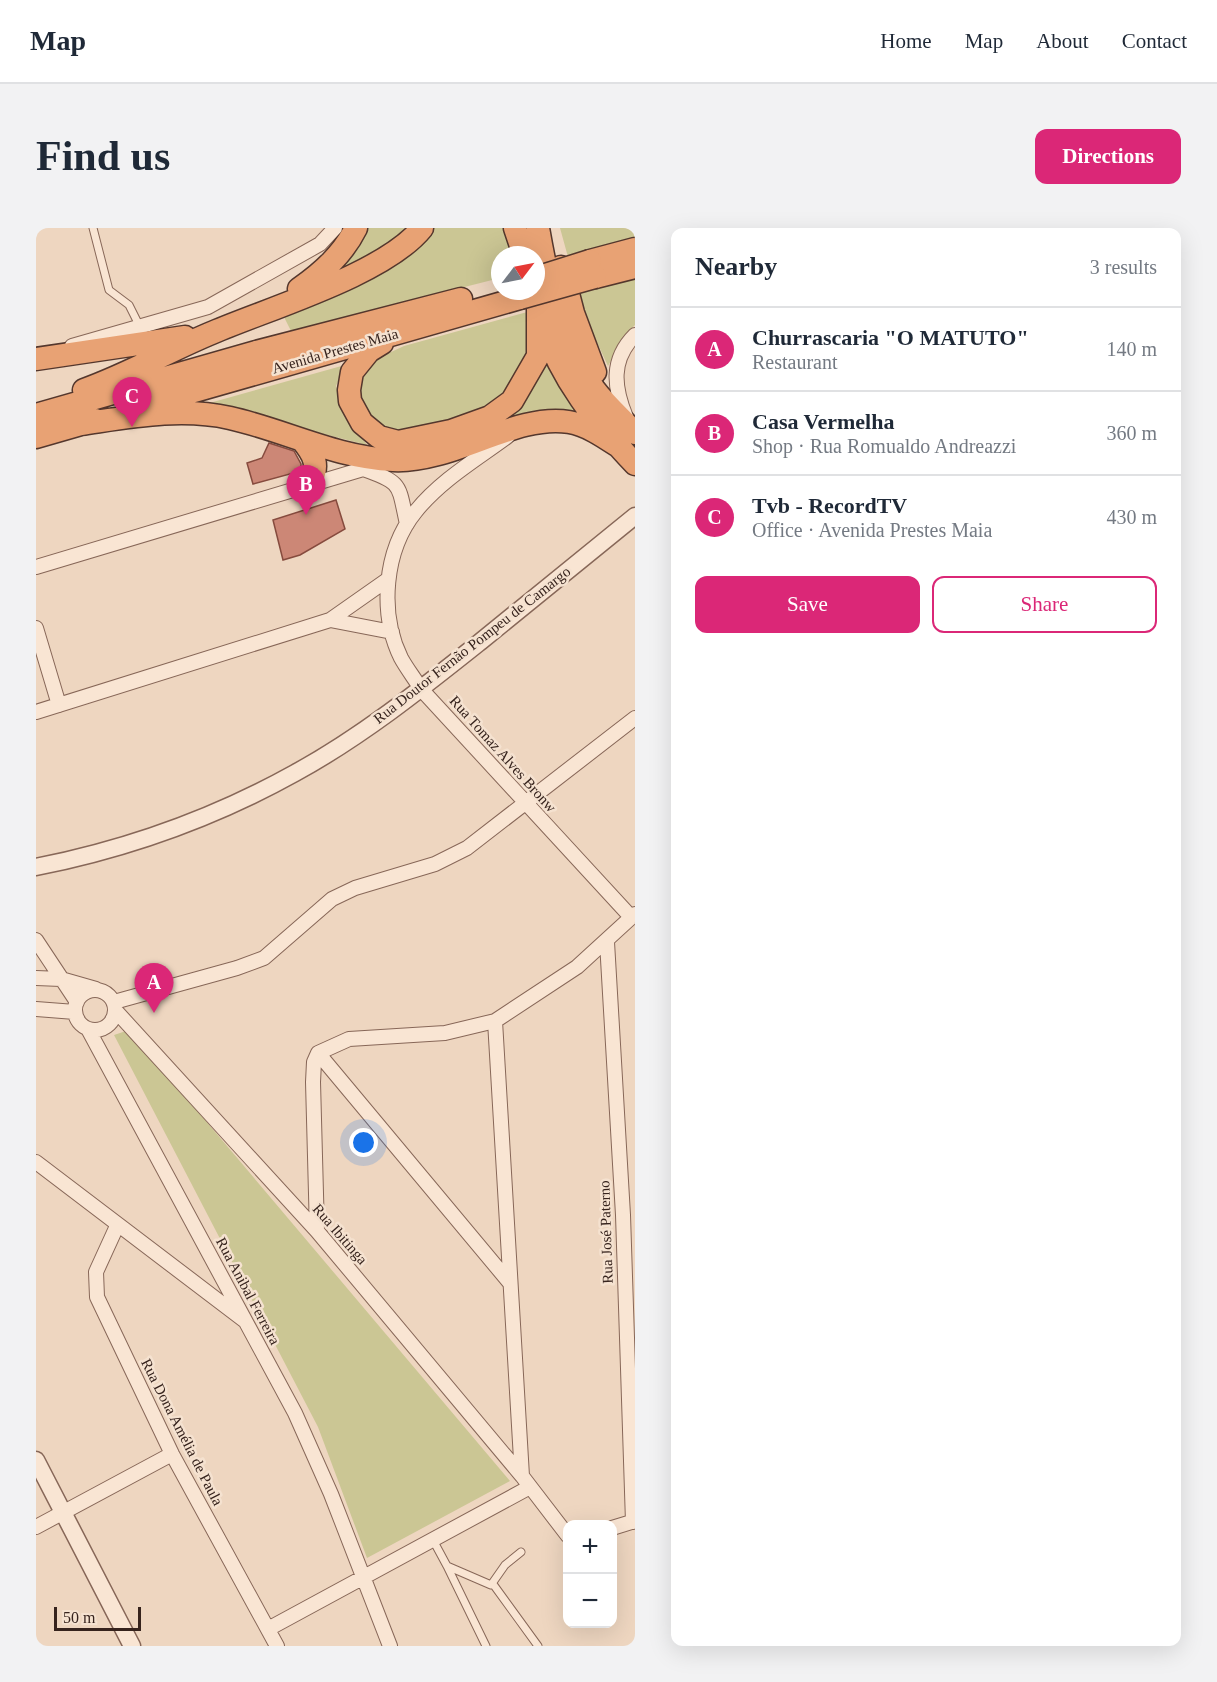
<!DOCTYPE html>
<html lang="en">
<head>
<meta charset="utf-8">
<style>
	:root { --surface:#fff; --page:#f2f2f3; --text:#1f2937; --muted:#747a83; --line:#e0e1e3; --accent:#db2777 }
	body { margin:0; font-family:"Times New Roman",serif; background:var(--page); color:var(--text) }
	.controls { position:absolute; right:18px; bottom:18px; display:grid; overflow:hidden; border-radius:12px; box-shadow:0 6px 24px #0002 }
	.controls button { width:54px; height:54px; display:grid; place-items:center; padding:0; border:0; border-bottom:2px solid var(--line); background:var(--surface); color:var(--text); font:30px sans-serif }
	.compass { position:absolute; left:455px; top:18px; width:54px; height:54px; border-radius:50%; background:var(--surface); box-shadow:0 6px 24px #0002; rotate:58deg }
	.scale { position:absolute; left:18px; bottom:15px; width:87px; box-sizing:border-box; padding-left:6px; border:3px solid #36231d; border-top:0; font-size:16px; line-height:21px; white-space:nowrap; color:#36231d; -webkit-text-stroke:4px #f5e2d0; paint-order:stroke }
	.you { position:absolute; left:328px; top:915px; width:21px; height:21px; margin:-15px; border:4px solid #fff; border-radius:50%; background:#1a73e8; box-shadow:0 0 0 9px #1a73e833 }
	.badge { display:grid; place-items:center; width:39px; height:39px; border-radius:50%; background:var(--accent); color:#fff; font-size:20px; font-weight:700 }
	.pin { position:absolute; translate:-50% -50px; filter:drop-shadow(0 2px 3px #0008) }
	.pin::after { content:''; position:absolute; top:32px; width:21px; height:18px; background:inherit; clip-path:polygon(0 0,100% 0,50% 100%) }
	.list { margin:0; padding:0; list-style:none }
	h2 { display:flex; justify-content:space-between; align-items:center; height:78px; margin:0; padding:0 24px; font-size:26px }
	h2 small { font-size:20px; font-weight:400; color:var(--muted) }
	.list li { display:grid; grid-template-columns:39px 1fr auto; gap:18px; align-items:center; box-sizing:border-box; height:84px; padding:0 24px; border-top:2px solid var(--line) }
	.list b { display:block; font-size:22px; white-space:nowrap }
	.list p { margin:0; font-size:20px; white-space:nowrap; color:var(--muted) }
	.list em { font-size:20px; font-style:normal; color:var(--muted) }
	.actions { display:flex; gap:12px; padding:18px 24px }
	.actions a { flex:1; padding:14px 0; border:2px solid var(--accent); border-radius:12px; text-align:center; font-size:21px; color:var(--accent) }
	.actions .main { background:var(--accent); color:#fff }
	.map { position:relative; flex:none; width:599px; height:1418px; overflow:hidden; border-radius:12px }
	header { display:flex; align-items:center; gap:36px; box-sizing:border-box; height:84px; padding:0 30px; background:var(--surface); border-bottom:2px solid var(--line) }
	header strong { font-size:28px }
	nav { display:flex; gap:33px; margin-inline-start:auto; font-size:21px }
	.intro { display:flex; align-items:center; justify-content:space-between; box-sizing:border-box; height:144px; padding:0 36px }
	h1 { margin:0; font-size:42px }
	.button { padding:15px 27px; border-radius:12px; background:var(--accent); color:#fff; font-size:21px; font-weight:700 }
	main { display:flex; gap:36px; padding:0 36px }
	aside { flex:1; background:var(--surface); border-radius:12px; box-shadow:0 6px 24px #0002 }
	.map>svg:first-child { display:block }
</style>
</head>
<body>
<header>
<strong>Map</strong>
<nav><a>Home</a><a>Map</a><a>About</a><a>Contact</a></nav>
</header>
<div class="intro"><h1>Find us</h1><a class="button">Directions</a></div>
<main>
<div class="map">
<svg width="599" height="1418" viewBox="0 0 599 1418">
	<rect width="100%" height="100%" fill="#eed6c0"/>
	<path fill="#cbc694" d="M327 0H369L354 15 302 43Z
		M395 0H471L479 27H464V50L255 103 247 87Z
		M524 0H599V11L532 29Z
		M599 49V97L590 106 572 138 539 67Z
		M495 83 496 127 470 169 450 180 370 205 340 198 324 176 322 154 338 132 368 118Z
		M511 124 548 191C519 185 496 181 468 194Z
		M309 137 300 158 310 188 331 217 170 176Z
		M93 802 474 1253 331 1330 282 1199 78 807Z"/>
	<path fill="#cc8776" stroke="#864b3e" stroke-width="1.5" d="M233 215 258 223 265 236V243L217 256 211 235 226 230Z
		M300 272 309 301 264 327 247 332 237 292Z"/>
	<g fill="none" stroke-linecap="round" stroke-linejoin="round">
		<defs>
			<path id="service" d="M57 0 73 62 93 77 103 97
				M397 1312 411 1338 455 1357 469 1337 485 1324
				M411 1338 450 1418
				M457 1356 502 1418"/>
			<path id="minor" d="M36 118 172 79 284 16 299 0
				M590 189C578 160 574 132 599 107
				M472 208C441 231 405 252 380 283 348 322 343 385 365 430 371 441 379 451 385 461L595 689
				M0 339 327 241C367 255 362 256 371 296
				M294 392 356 404
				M0 400 23 477
				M0 484 294 392 351 352
				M0 712 41 774
				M571 714 587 987 597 1294
				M0 750 25 751 60 761
				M39 782a20 20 0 1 1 40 0a20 20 0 1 1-40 0Z
				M78 774 201 740 228 730 296 671 319 660 399 636 431 620 599 490
				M0 781 39 784
				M79 782 281 1003 486 1248 532 1308
				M459 793 486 1248
				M52 801 259 1185 295 1266 354 1418
				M282 825 474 1055
				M0 934 209 1093
				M81 998 60 1044 61 1069 136 1226 241 1418
				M281 1003 277 854 278 834 282 825 313 811 409 805 459 793 541 739 599 686
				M0 1299 136 1226
				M576 1300 599 1293
				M232 1401 494 1259"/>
			<path id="tertiary" d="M0 639C91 621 178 590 259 545 325 509 385 461 444 414 495 372 547 330 599 288
				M0 1232 96 1418"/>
			<path id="trunk" d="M479 0 488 27
				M502 0C512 58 524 112 558 161 570 177 586 191 599 205
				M554 33 599 21
				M525 39 537 85 559 144
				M559 49 599 39
				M263 61C287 44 307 26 320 0
				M507 96C525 151 560 195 599 236
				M346 115 333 123 316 144 313 162 314 173 326 195 343 209 362 214 415 203 454 189 476 173 502 128V78
				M0 131 149 109
				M48 162C93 146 134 122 178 104 234 80 349 46 386 0
				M113 176 484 70
				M0 187 220 124 425 71
				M45 196C94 189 144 179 194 190 248 202 301 230 357 232 417 235 479 185 533 194 551 197 567 208 582 218
				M0 209 59 192
				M266 212C278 227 284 237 274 255"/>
		</defs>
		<use href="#service" stroke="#876758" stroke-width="9"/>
		<use href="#minor" stroke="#876758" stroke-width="16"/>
		<use href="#tertiary" stroke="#876758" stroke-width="19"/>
		<use href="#trunk" stroke="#54372d" stroke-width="25"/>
		<use href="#service" stroke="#f9e5d3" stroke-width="7"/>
		<use href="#minor" stroke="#f9e5d3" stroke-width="14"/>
		<use href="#tertiary" stroke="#f9e5d3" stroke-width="16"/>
		<use href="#trunk" stroke="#e8a274" stroke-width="22"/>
		<defs>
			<path id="trunk-bridge" d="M500 50 554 33
				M484 70 559 49"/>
		</defs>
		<use href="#trunk-bridge" stroke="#54372d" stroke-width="25" stroke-linecap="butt"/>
		<use href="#trunk-bridge" stroke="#e8a274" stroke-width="22"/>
	</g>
	<g text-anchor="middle" stroke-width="5" stroke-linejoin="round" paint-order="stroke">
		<g font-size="15" fill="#36231d" stroke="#f5e2d0">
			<text transform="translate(299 123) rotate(-16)" y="5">Avenida Prestes Maia</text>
			<text transform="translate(436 417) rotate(-38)" y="5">Rua Doutor Fernão Pompeu de Camargo</text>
			<text transform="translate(467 526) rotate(48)" y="5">Rua Tomaz Alves Bronw</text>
			<text transform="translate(570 1004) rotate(-92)" y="5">Rua José Paterno</text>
			<text transform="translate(304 1006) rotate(49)" y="5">Rua Ibitinga</text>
			<text transform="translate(212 1063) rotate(62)" y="5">Rua Anibal Ferreira</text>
			<text transform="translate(146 1204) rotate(63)" y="5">Rua Dona Amélia de Paula</text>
		</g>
	</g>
</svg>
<div class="controls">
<button>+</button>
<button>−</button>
</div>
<svg class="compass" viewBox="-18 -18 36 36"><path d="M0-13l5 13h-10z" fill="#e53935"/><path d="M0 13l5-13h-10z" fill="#747a83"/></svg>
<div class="scale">50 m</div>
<div class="you"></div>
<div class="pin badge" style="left:118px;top:785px">A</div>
<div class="pin badge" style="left:270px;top:287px">B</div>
<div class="pin badge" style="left:96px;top:199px">C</div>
</div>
<aside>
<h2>Nearby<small>3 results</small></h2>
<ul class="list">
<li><span class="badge">A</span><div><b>Churrascaria &quot;O MATUTO&quot;</b><p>Restaurant</p></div><em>140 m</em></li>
<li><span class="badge">B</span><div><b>Casa Vermelha</b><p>Shop · Rua Romualdo Andreazzi</p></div><em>360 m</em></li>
<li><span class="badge">C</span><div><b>Tvb - RecordTV</b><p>Office · Avenida Prestes Maia</p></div><em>430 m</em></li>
</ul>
<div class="actions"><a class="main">Save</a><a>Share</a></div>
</aside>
</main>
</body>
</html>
